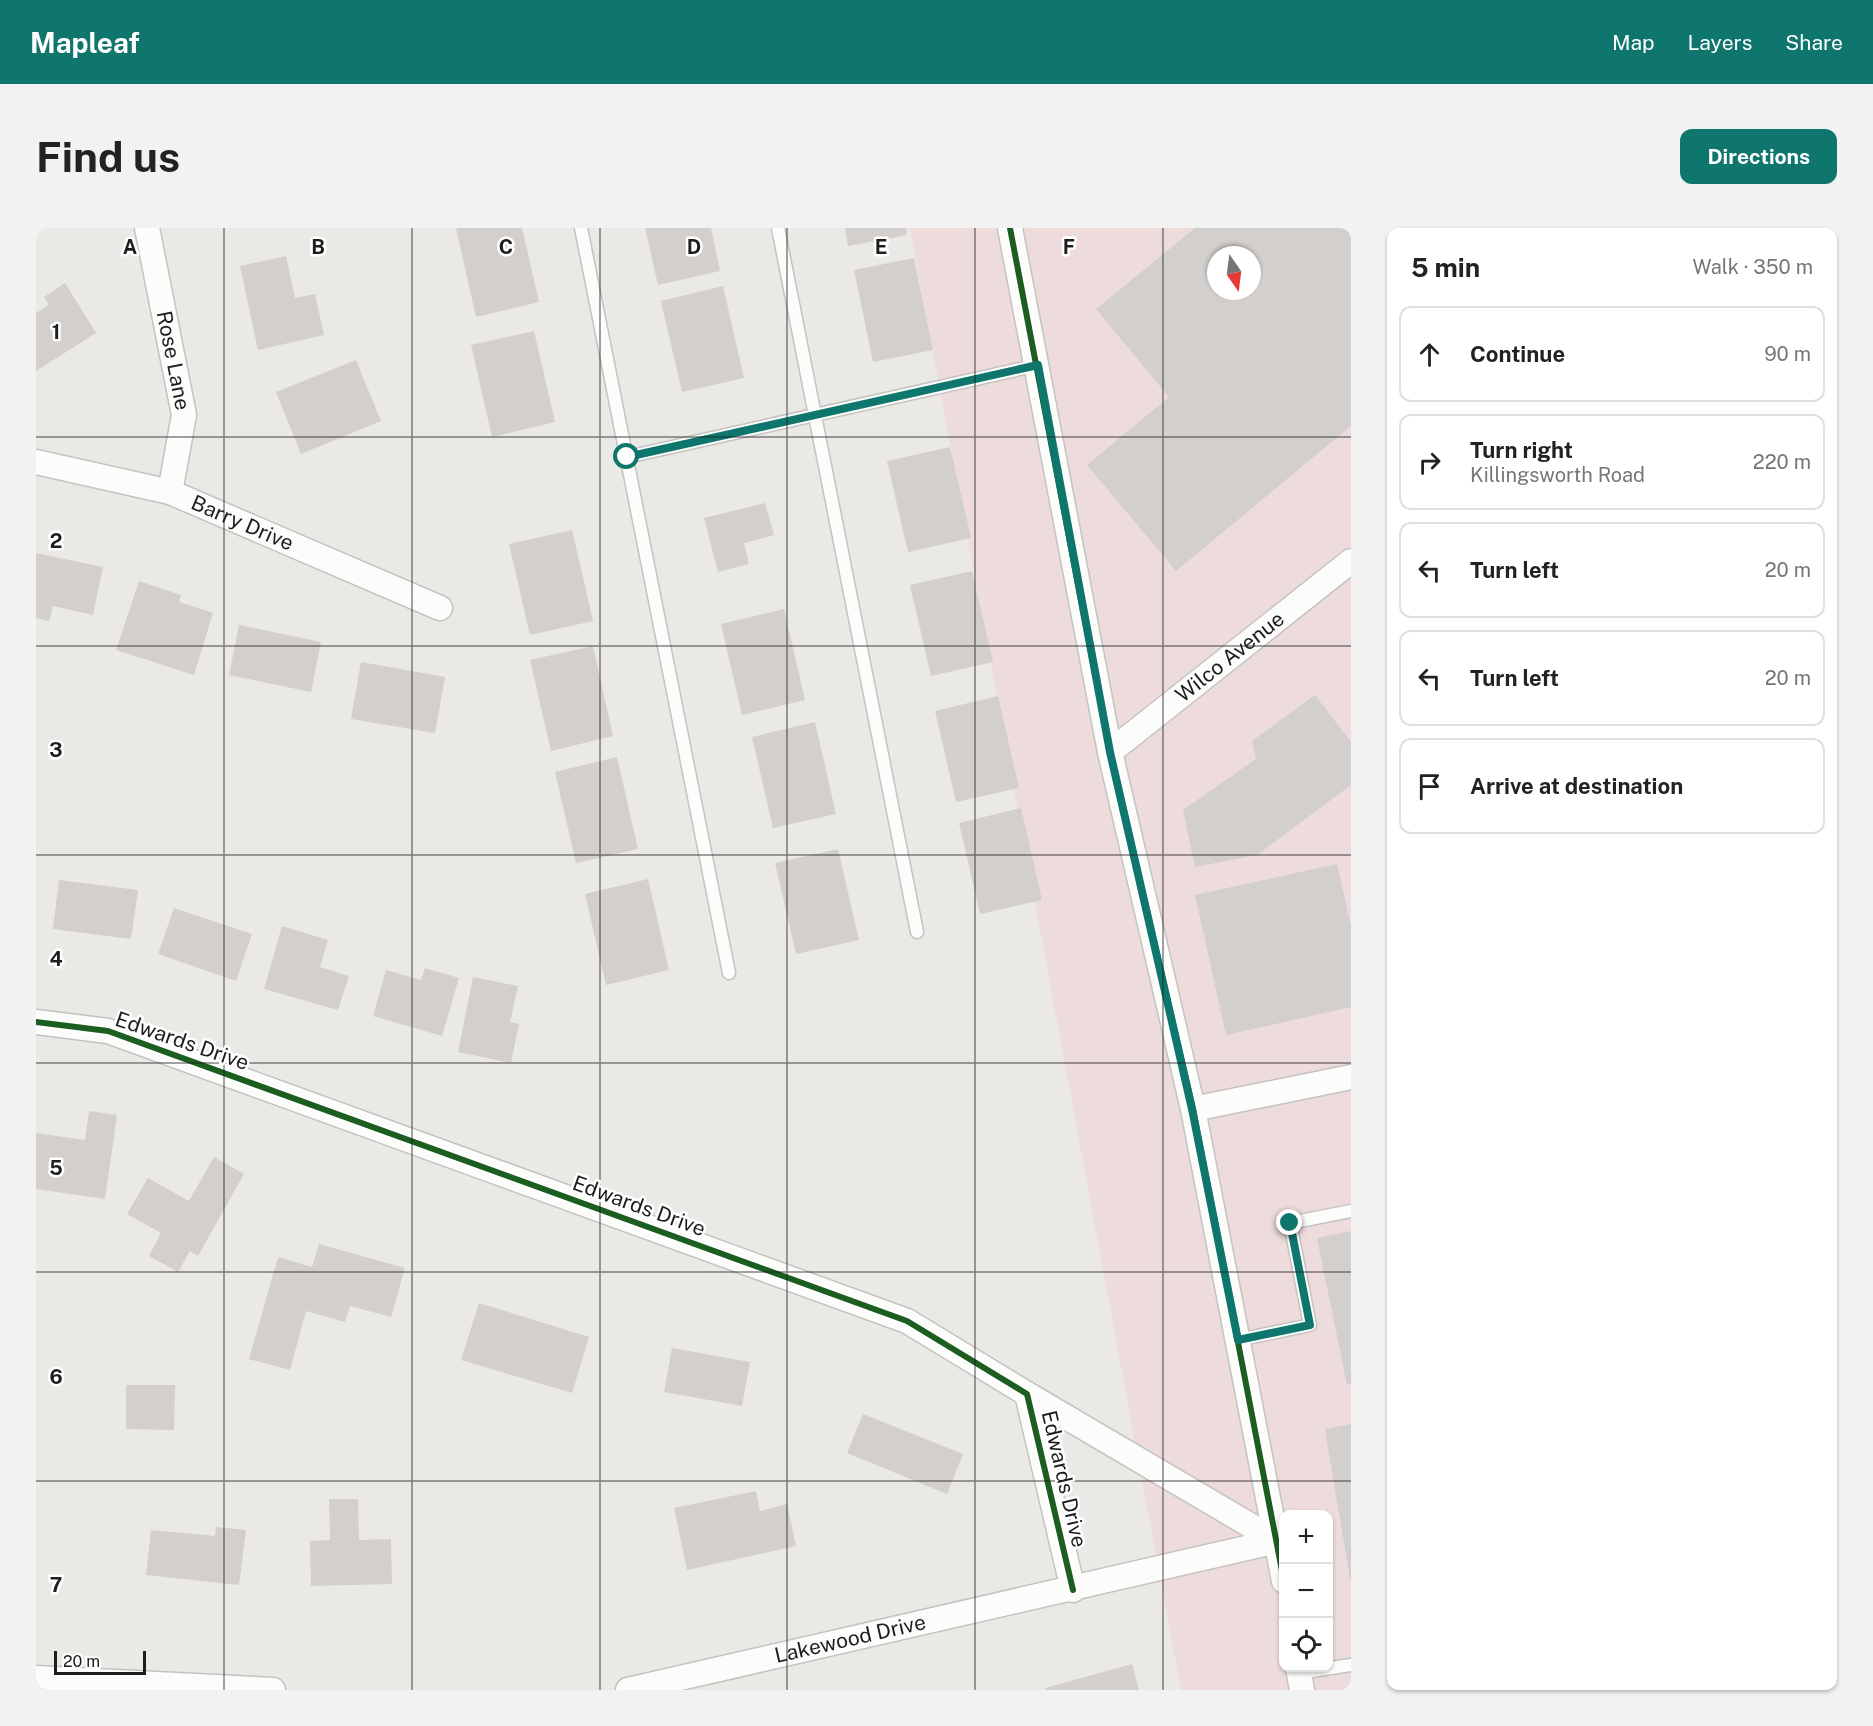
<!DOCTYPE html>
<html lang="en">
<head>
<meta charset="utf-8">
<style>
	:root { --surface:#fff; --page:#f2f2f2; --text:#222; --muted:#767676; --line:#e0e0e0; --accent:#0f766e }
	body { margin:0; font-family:"Public Sans",sans-serif; background:var(--page); color:var(--text) }
	.controls { position:absolute; right:18px; bottom:18px; display:grid; overflow:hidden; border-radius:12px; box-shadow:0 2px 4px #0004 }
	.controls button { width:54px; height:54px; display:grid; place-items:center; padding:0; border:0; border-bottom:2px solid var(--line); background:var(--surface); color:var(--text); font:30px sans-serif }
	.compass { position:absolute; left:1171px; top:18px; width:54px; height:54px; border-radius:50%; background:var(--surface); box-shadow:0 2px 4px #0004; rotate:166deg }
	.scale { position:absolute; left:18px; bottom:15px; width:92px; box-sizing:border-box; padding-left:6px; border:3px solid #1d1d1d; border-top:0; font-size:16px; line-height:21px; white-space:nowrap; color:#1d1d1d; -webkit-text-stroke:4px #fff; paint-order:stroke }
	.stop { position:absolute; width:18px; height:18px; margin:-14px; border:4px solid #0f766e; border-radius:50%; background:#fff }
	.stop.end { background:#0f766e; border-color:#fff; box-shadow:0 2px 6px #0008 }
	.list { margin:0; padding:0; list-style:none }
	h2 { display:flex; justify-content:space-between; align-items:center; height:78px; margin:0; padding:0 24px; font-size:26px }
	h2 small { font-size:20px; font-weight:400; color:var(--muted) }
	.list li { display:grid; grid-template-columns:39px 1fr auto; gap:18px; align-items:center; box-sizing:border-box; height:96px; margin:0 12px 12px; padding:0 12px; border:2px solid var(--line); border-radius:12px }
	.list b { display:block; font-size:22px; white-space:nowrap }
	.list p { margin:0; font-size:20px; white-space:nowrap; color:var(--muted) }
	.list em { font-size:20px; font-style:normal; color:var(--muted) }
	.icon { flex:none; width:33px; height:33px; fill:none; stroke:currentColor; stroke-width:2; stroke-linecap:round; stroke-linejoin:round }
	.map { position:relative; flex:none; width:1315px; height:1462px; overflow:hidden; border-radius:12px }
	header { display:flex; align-items:center; gap:36px; box-sizing:border-box; height:84px; padding:0 30px; background:var(--accent); color:#fff }
	header strong { font-size:28px }
	nav { display:flex; gap:33px; margin-inline-start:auto; font-size:21px }
	.intro { display:flex; align-items:center; justify-content:space-between; box-sizing:border-box; height:144px; padding:0 36px }
	h1 { margin:0; font-size:42px }
	.button { padding:15px 27px; border-radius:12px; background:var(--accent); color:#fff; font-size:21px; font-weight:700 }
	main { display:flex; gap:36px; padding:0 36px }
	aside { flex:1; background:var(--surface); border-radius:12px; box-shadow:0 2px 4px #0004 }
	.map>svg:first-child { display:block }
</style>
</head>
<body>
<header>
<strong>Mapleaf</strong>
<nav><a>Map</a><a>Layers</a><a>Share</a></nav>
</header>
<div class="intro"><h1>Find us</h1><a class="button">Directions</a></div>
<main>
<div class="map">
<svg width="1315" height="1462" viewBox="0 0 1315 1462">
	<rect width="100%" height="100%" fill="#ebe9e6"/>
	<path fill="#eddcdb" fill-rule="evenodd" d="M874 0H1315V1462H1145ZM1180 27H1216V63H1180ZM1248 1286H1292V1440H1248Z"/>
	<path fill="#d2cfcc" fill-rule="evenodd" d="M420 0H486L503 74 440 89Z
		M609 0H675L684 43 622 57Z
		M809 0H870L871 7 812 18Z
		M1159 0H1315V198L1140 343 1051 237 1133 169 1060 81ZM1180 27H1216V63H1180Z
		M250 28 259 70 279 66 288 107 222 122 204 38Z
		M878 30 897 122 837 134 818 42Z
		M29 55 60 105 0 143V85L13 77 8 69Z
		M687 58 708 150 646 164 625 73Z
		M498 103 519 194 456 209 435 117Z
		M320 132 345 193 265 226 240 164Z
		M914 219 935 310 872 324 851 233Z
		M729 275 738 307 708 315 713 336 682 344 668 290Z
		M536 302 557 393 494 407 473 316Z
		M0 325 67 339 57 387 17 378 13 393 0 390Z
		M936 343 957 434 895 448 874 357Z
		M103 353 145 367 143 374 177 385 158 447 80 422Z
		M748 381 769 472 706 487 685 396Z
		M203 397 285 414 275 464 193 447Z
		M557 418 577 508 515 523 494 432Z
		M325 434 409 449 399 505 315 491Z
		M1279 467 1315 514V557L1221 627 1159 639 1147 582 1220 531 1216 513Z
		M962 468 983 560 920 574 899 483Z
		M779 494 800 586 737 600 716 509Z
		M581 529 602 621 540 635 519 544Z
		M985 580 1006 672 944 686 923 595Z
		M802 621 823 712 760 726 739 635Z
		M1301 636 1315 698V779L1190 807 1159 667Z
		M612 651 633 742 570 757 549 666Z
		M23 652 102 662 95 711 17 701Z
		M138 680 216 706 200 753 122 726Z
		M246 698 292 712 284 739 313 748 302 782 228 761Z
		M389 740 423 750 406 808 337 788 350 742 385 752Z
		M437 749 482 758 474 794 483 796 475 835 422 824Z
		M53 883 81 887 69 971 0 961V905L49 912Z
		M178 929 208 946 162 1028 154 1023 142 1044 113 1028 125 1005 91 986 112 950 153 973Z
		M1315 1003V1156L1311 1157 1281 1010Z
		M283 1016 369 1040 355 1089 314 1078 309 1094 270 1083 254 1142 213 1131 242 1029 276 1039Z
		M443 1075 553 1109 536 1165 425 1132Z
		M636 1120 714 1134 706 1178 628 1164Z
		M90 1157H139L138 1202 90 1201Z
		M827 1186 927 1226 911 1266 811 1225Z
		M1315 1196V1351H1314L1289 1201Z
		M720 1263 724 1283 751 1276 760 1318 651 1342 638 1280Z
		M293 1271H322L323 1312 355 1311 356 1356 275 1358 274 1313 294 1312Z
		M180 1299 210 1302 203 1357 110 1347 115 1302 179 1308Z
		M1096 1436 1103 1462H1010L1009 1460Z"/>
	<g fill="none" stroke-linecap="round" stroke-linejoin="round">
		<defs>
			<path id="service" d="M545 0 693 745
				M742 0 881 704
				M591 229 1002 137
				M1202 1112 1274 1097 1254 995 1315 983
				M1263 1445 1315 1437"/>
			<g id="minor">
				<path id="s1" d="M111 0 148 187 134 264"/>
				<path d="M974 0 1074 524 1157 881 1248 1353"/>
				<path id="s2" d="M0 234 134 264 404 380"/>
				<path id="s3" d="M1074 524 1315 333"/>
				<path d="M0 794 72 803 871 1093 991 1166 1037 1362"/>
				<path d="M1157 881 1315 849"/>
				<path d="M991 1166 1241 1313"/>
				<path d="M1262 1440 1266 1462"/>
				<path d="M0 1450 237 1462"/>
				<path id="s4" d="M592 1462 1241 1313"/>
			</g>
		</defs>
		<use href="#service" stroke="#c4c3c2" stroke-width="15"/>
		<use href="#minor" stroke="#c4c3c2" stroke-width="27"/>
		<use href="#service" stroke="#fcfcfb" stroke-width="12"/>
		<use href="#minor" stroke="#fcfcfb" stroke-width="24"/>
		<defs>
			<path id="cycleway" d="M974 0 1074 524 1157 881 1248 1353
				M0 794 72 803 871 1093 991 1166 1037 1362"/>
		</defs>
		<use href="#cycleway" stroke="#fff" stroke-width="10"/>
		<use href="#cycleway" stroke="#1b5e20" stroke-width="6"/>
	</g>
	<g fill="none" stroke-linecap="round" stroke-linejoin="round">
		<path stroke="#0f766e" stroke-width="8" d="M591 229 1002 137 1074 524 1156 881 1202 1112 1274 1097 1254 995"/>
	</g>
	<path fill="none" stroke="#1d1d1d" stroke-width="1.5" stroke-opacity="0.55" d="M188 0V1462M376 0V1462M564 0V1462M751 0V1462M939 0V1462M1127 0V1462M0 209H1315M0 418H1315M0 627H1315M0 835H1315M0 1044H1315M0 1253H1315"/>
	<g text-anchor="middle" stroke-width="5" stroke-linejoin="round" paint-order="stroke">
		<g font-size="21" fill="#1d1d1d" stroke="#fff">
			<text dy="7" stroke="none"><textPath href="#s1" startOffset="135">Rose Lane</textPath></text>
			<text dy="7" stroke="none"><textPath href="#s2" startOffset="216">Barry Drive</textPath></text>
			<text dy="7" stroke="none"><textPath href="#s3" startOffset="153">Wilco Avenue</textPath></text>
			<text transform="translate(146 813) rotate(19)" y="7">Edwards Drive</text>
			<text transform="translate(603 978) rotate(20)" y="7">Edwards Drive</text>
			<text transform="translate(1028 1251) rotate(77)" y="7">Edwards Drive</text>
			<text dy="7" stroke="none"><textPath href="#s4" startOffset="228">Lakewood Drive</textPath></text>
		</g>
	</g>
	<g font-size="20" text-anchor="middle" font-weight="bold" fill="#1d1d1d" stroke="#fff" stroke-width="5" stroke-linejoin="round" paint-order="stroke">
		<text x="94" y="26">A</text>
		<text x="282" y="26">B</text>
		<text x="470" y="26">C</text>
		<text x="658" y="26">D</text>
		<text x="845" y="26">E</text>
		<text x="1033" y="26">F</text>
		<text x="20" y="111">1</text>
		<text x="20" y="320">2</text>
		<text x="20" y="529">3</text>
		<text x="20" y="738">4</text>
		<text x="20" y="947">5</text>
		<text x="20" y="1156">6</text>
		<text x="20" y="1364">7</text>
	</g>
</svg>
<div class="controls">
<button>+</button>
<button>−</button>
<button><svg class="icon" aria-label="locate" viewBox="0 0 24 24"><circle cx="12" cy="12" r="6"/><path d="M12 2v4M12 18v4M2 12h4M18 12h4"/></svg></button>
</div>
<svg class="compass" viewBox="-18 -18 36 36"><path d="M0-13l5 13h-10z" fill="#e53935"/><path d="M0 13l5-13h-10z" fill="#767676"/></svg>
<div class="scale">20 m</div>
<div class="stop" style="left:591px;top:229px"></div>
<div class="stop end" style="left:1254px;top:995px"></div>
</div>
<aside>
<h2>5 min<small>Walk · 350 m</small></h2>
<ul class="list">
<li><svg class="icon" aria-label="ahead" viewBox="0 0 24 24"><path d="M12 20V5M6 11l6-6 6 6"/></svg><div><b>Continue</b></div><em>90 m</em></li>
<li><svg class="icon" aria-label="right" viewBox="0 0 24 24"><path d="M7 20v-9h11M14 6l5 5-5 5"/></svg><div><b>Turn right</b><p>Killingsworth Road</p></div><em>220 m</em></li>
<li><svg class="icon" aria-label="left" viewBox="0 0 24 24"><path d="M17 20v-9H6M10 6l-5 5 5 5"/></svg><div><b>Turn left</b></div><em>20 m</em></li>
<li><svg class="icon" aria-label="left" viewBox="0 0 24 24"><path d="M17 20v-9H6M10 6l-5 5 5 5"/></svg><div><b>Turn left</b></div><em>20 m</em></li>
<li><svg class="icon" aria-label="arrive" viewBox="0 0 24 24"><path d="M6 21V4h12l-3 4 3 4H6"/></svg><div><b>Arrive at destination</b></div></li>
</ul>
</aside>
</main>
</body>
</html>
